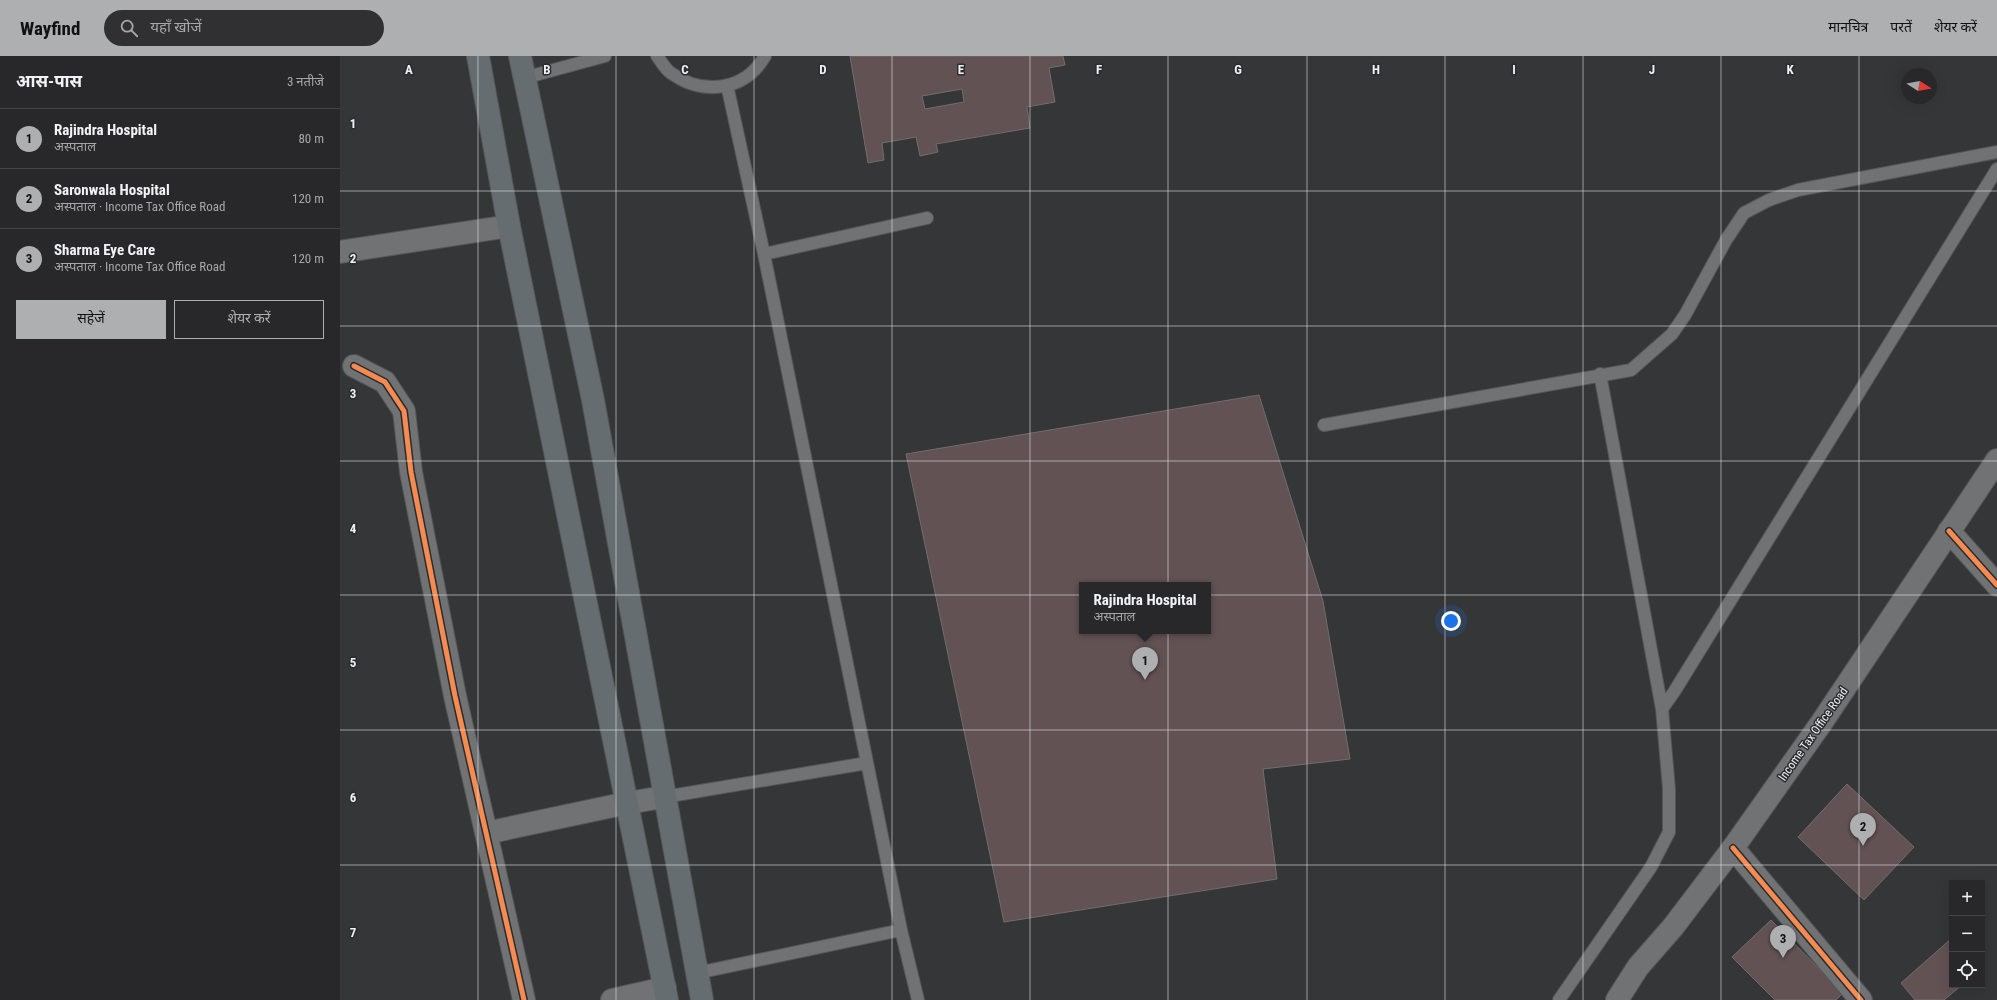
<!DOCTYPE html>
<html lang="hi">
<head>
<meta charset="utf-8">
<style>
	:root { --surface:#28282a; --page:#303032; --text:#f1f3f6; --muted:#a5a6a8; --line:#444447; --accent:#aeafb1 }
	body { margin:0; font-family:"Roboto Condensed","Noto Sans Devanagari",sans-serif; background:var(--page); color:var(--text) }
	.controls { position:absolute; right:12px; bottom:12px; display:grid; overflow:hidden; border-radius:0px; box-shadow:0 4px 16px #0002 }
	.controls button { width:36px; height:36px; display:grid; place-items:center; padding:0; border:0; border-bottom:1px solid var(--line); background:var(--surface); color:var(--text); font:20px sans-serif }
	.compass { position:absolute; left:1561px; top:12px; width:36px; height:36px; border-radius:50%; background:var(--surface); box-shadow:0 4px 16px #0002; rotate:101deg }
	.you { position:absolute; left:1111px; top:565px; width:14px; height:14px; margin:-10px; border:3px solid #fff; border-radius:50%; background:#1a73e8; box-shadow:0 0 0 6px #1a73e833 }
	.badge { display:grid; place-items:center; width:26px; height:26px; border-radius:50%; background:var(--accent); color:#111; font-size:13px; font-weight:700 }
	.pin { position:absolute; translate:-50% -33px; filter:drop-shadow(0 1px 2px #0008) }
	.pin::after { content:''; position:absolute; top:21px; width:14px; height:12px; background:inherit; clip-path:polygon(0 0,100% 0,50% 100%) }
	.popup { position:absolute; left:739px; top:526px; width:132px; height:52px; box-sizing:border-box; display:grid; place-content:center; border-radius:0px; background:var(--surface); filter:drop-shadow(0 1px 3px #0005); font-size:13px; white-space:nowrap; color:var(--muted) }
	.popup b { font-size:15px; color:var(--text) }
	.popup::after { content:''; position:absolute; left:50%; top:100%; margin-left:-8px; border:8px solid transparent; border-top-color:var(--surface) }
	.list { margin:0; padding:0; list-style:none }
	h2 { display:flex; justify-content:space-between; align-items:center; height:52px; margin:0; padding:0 16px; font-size:17px }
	h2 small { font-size:13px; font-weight:400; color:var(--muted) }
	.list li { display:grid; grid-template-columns:26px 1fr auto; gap:12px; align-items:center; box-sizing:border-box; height:60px; padding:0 16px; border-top:1px solid var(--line) }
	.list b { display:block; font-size:15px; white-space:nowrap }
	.list p { margin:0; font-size:13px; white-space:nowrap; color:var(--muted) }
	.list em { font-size:13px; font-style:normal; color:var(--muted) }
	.actions { display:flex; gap:8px; padding:12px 16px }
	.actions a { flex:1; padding:9px 0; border:1px solid var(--accent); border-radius:0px; text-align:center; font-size:14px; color:var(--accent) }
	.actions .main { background:var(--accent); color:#111 }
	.icon { flex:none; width:22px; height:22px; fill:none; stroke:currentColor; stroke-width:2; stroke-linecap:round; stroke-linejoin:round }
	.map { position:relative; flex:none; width:1657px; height:944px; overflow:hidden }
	header { display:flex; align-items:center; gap:24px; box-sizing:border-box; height:56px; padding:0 20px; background:var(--accent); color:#111 }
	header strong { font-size:19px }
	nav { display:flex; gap:22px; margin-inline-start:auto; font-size:14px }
	.search { width:280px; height:36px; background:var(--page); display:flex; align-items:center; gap:10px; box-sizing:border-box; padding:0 14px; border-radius:22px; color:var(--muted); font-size:15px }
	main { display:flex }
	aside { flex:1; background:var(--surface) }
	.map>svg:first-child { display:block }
</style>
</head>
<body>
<header>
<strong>Wayfind</strong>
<div class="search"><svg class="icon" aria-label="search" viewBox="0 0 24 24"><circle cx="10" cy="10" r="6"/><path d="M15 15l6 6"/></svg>यहाँ खोजें</div>
<nav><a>मानचित्र</a><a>परतें</a><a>शेयर करें</a></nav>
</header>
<main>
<aside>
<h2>आस-पास<small>3 नतीजे</small></h2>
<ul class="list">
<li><span class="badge">1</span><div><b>Rajindra Hospital</b><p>अस्पताल</p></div><em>80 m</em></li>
<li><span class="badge">2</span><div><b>Saronwala Hospital</b><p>अस्पताल · Income Tax Office Road</p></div><em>120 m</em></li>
<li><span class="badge">3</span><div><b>Sharma Eye Care</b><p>अस्पताल · Income Tax Office Road</p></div><em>120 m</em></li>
</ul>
<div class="actions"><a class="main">सहेजें</a><a>शेयर करें</a></div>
</aside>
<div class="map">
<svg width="1657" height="944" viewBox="0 0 1657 944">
	<rect width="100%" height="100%" fill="#353638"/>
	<path fill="#625253" stroke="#6f6e6f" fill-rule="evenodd" d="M510 0H723L725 9 709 12 715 46 687 51 690 72 596 88 598 96 580 100 576 81 542 87 544 104 528 107ZM622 33 624 46 585 53 582 40Z
		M919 339 983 545 1010 703 923 713 937 823 664 866 566 398ZM742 529H868V575H742Z
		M1507 728 1574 791 1524 844 1458 781Z
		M1431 864 1503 937 1496 944H1435L1392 901Z
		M1612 882V929H1622L1604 944H1575L1561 927Z"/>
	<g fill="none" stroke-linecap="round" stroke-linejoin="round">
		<defs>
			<path id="lane" d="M317 0C321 5 325 13 331 17 363 40 405 35 425 0
				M184 22 265 0
				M387 29 424 198 561 874 578 944
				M424 198 587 162
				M984 369 1291 314 1332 278 1345 259 1386 184 1404 157 1429 144 1458 134 1657 96
				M1322 653 1334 636 1657 113
				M324 741 527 707
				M357 917 561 874
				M1219 944 1311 811 1329 776V733L1322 653 1260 318"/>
			<path id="street" d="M0 196 169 170
				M14 310 45 326 64 355 71 416 115 640 184 944
				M1609 475 1657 529
				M146 777 287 747 324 741
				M1393 792 1521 944
				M272 944 325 932"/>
			<path id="secondary" d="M1277 944 1298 911 1333 871 1393 792 1482 666 1657 404"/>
			<path id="primary" d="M138 0 169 170 327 944
				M180 0 253 344 362 944"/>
		</defs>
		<use href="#lane" stroke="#545556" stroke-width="14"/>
		<use href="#street" stroke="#545556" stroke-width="24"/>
		<use href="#secondary" stroke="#545556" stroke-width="24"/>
		<use href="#primary" stroke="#545556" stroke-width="24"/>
		<use href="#lane" stroke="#707273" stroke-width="12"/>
		<use href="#street" stroke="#707273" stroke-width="22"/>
		<use href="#secondary" stroke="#707273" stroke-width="22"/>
		<use href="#primary" stroke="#666d70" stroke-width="22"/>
		<defs>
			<path id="cycleway" d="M14 310 45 326 64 355 71 416 115 640 184 944
				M1609 475 1657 529
				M1393 792 1521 944"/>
		</defs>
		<use href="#cycleway" stroke="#2a2c2f" stroke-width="8"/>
		<use href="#cycleway" stroke="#f68b52" stroke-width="5"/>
	</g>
	<path fill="none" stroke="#eff0f2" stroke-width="1" stroke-opacity="0.55" d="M138 0V944M276 0V944M414 0V944M552 0V944M690 0V944M828 0V944M967 0V944M1105 0V944M1243 0V944M1381 0V944M1519 0V944M0 135H1657M0 270H1657M0 405H1657M0 539H1657M0 674H1657M0 809H1657"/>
	<g text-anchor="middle" stroke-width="3" stroke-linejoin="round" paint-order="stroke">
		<g font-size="12" fill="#eff0f2" stroke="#2a2c2f">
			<text transform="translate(1473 678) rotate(-55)" y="4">Income Tax Office Road</text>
		</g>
	</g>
	<g font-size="13" text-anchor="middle" font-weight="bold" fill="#eff0f2" stroke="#2a2c2f" stroke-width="3" stroke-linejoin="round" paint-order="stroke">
		<text x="69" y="18">A</text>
		<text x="207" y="18">B</text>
		<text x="345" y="18">C</text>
		<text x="483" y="18">D</text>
		<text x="621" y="18">E</text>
		<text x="759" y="18">F</text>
		<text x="898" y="18">G</text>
		<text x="1036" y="18">H</text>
		<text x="1174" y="18">I</text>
		<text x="1312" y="18">J</text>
		<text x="1450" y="18">K</text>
		<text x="13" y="72">1</text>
		<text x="13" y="207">2</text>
		<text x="13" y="342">3</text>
		<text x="13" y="477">4</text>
		<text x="13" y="611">5</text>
		<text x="13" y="746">6</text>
		<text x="13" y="881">7</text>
	</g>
</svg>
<div class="controls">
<button>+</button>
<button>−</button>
<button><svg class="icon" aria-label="locate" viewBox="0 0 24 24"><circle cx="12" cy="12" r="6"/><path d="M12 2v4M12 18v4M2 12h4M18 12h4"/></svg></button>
</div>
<svg class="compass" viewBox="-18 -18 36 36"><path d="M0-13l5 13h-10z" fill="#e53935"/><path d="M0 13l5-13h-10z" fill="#a5a6a8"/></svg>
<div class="you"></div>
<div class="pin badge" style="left:805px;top:624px">1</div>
<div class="popup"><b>Rajindra Hospital</b>अस्पताल</div>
<div class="pin badge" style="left:1523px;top:790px">2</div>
<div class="pin badge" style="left:1443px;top:902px">3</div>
</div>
</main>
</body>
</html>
